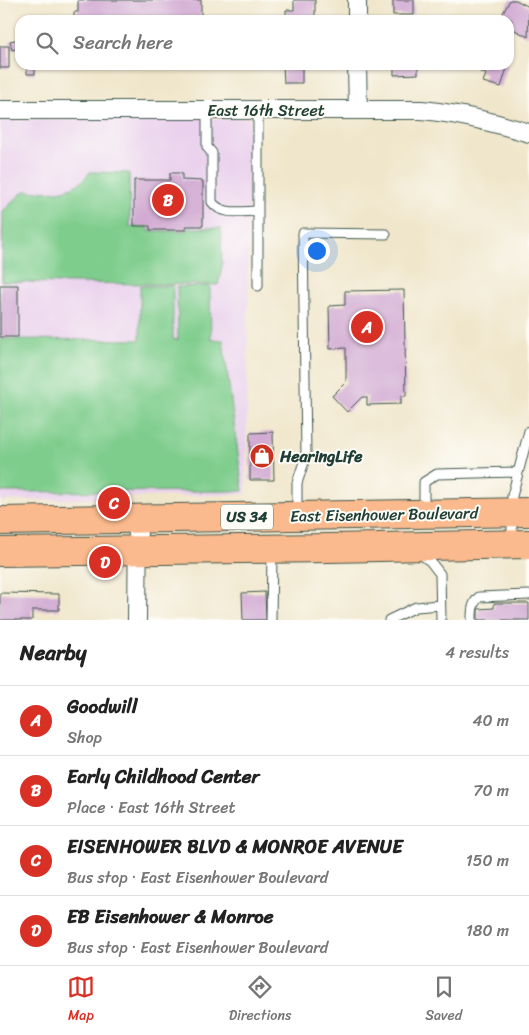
<!DOCTYPE html>
<html lang="en">
<head>
<meta charset="utf-8">
<style>
	:root { --surface:#fff; --page:#f6f6f6; --text:#222; --muted:#767676; --line:#e0e0e0; --accent:#d93025 }
	body { margin:0; font-family:Sriracha,sans-serif; background:var(--page); color:var(--text) }
	.you { position:absolute; left:316px; top:250px; width:18px; height:18px; margin:-12px; border:4px solid #fff; border-radius:50%; background:#1a73e8; box-shadow:0 0 0 8px #1a73e833 }
	.badge { display:grid; place-items:center; width:32px; height:32px; border-radius:50%; background:var(--accent); color:#fff; font-size:16px; font-weight:700 }
	.pin { position:absolute; translate:-50% -50%; border:2px solid #fff; box-shadow:0 1px 5px #0006 }
	.list { margin:0; padding:0; list-style:none }
	h2 { display:flex; justify-content:space-between; align-items:center; height:65px; margin:0; padding:0 20px; font-size:21px }
	h2 small { font-size:16px; font-weight:400; color:var(--muted) }
	.list li { display:grid; grid-template-columns:32px 1fr auto; gap:15px; align-items:center; box-sizing:border-box; height:70px; padding:0 20px; border-top:1px solid var(--line) }
	.list b { display:block; font-size:19px; white-space:nowrap }
	.list p { margin:0; font-size:16px; white-space:nowrap; color:var(--muted) }
	.list em { font-size:16px; font-style:normal; color:var(--muted) }
	.icon { flex:none; width:28px; height:28px; fill:none; stroke:currentColor; stroke-width:2; stroke-linecap:round; stroke-linejoin:round }
	.map { position:relative; flex:none; width:529px; height:620px; overflow:hidden }
	.search { position:absolute; background:var(--surface); box-shadow:0 1px 4px #0004; left:15px; right:15px; top:15px; height:55px; display:flex; align-items:center; gap:12px; box-sizing:border-box; padding:0 18px; border-radius:15px; color:var(--muted); font-size:19px }
	.sheet { height:345px; background:var(--surface) }
	nav { display:flex; justify-content:space-around; align-items:center; box-sizing:border-box; height:70px; border-top:1px solid var(--line); background:var(--surface); font-size:14px; color:var(--muted) }
	nav a { display:grid; justify-items:center; gap:2px }
	nav .on { color:var(--accent) }
	.map>svg:first-child { display:block }
</style>
</head>
<body>
<div class="map">
<svg width="529" height="620" viewBox="0 0 529 620">
	<rect width="100%" height="100%" fill="#fdfcf7"/>
	<filter id="ink" filterUnits="userSpaceOnUse"><feTurbulence type="fractalNoise" baseFrequency=".02" numOctaves="2"/><feDisplacementMap in="SourceGraphic" scale="10" xChannelSelector="R" yChannelSelector="G"/><feConvolveMatrix kernelMatrix="1 2 1 2 8 2 1 2 1" color-interpolation-filters="sRGB"/></filter>
	<filter id="wash" filterUnits="userSpaceOnUse"><feTurbulence type="fractalNoise" baseFrequency=".0096" numOctaves="4" result="noise"/><feDisplacementMap in="SourceGraphic" scale="20" xChannelSelector="R" yChannelSelector="G"/><feGaussianBlur stdDeviation="1.12" result="paint"/><feColorMatrix in="noise" values="0 0 0 0 0 0 0 0 0 0 0 0 0 0 0 0 0 1.4 0 .05"/><feComposite in="paint" operator="in"/></filter>
	<g filter="url(#wash)">
		<rect width="100%" height="100%" fill="#f0e6cb"/>
		<path fill="#ead1ed" d="M250 118 246 494 0 501V120Z"/>
		<path fill="#7fcd8d" stroke="#4f8560" d="M90 172 129 173 130 227H148L149 231H187V228H221L222 267 218 285 2 282 3 211 24 191C49 192 74 195 90 172Z
			M140 286H173V339L178 340 177 287 210 286 211 339 223 340 243 491 0 492V339L140 340Z"/>
		<g id="blocks">
			<path fill="#d0a7d1" d="M78 0H201V20H74V12H78Z
				M294 0H315V20H286V10H294Z
				M393 0H414V15H393Z
				M510 0H516L529 7 528 37 509 27 512 20 502 15Z
				M20 39V48L12 50 10 41Z
				M0 46H9V68H0Z
				M27 65H35V74H27Z
				M283 65H302V83H284Z
				M394 65H418V74L394 75Z
				M482 65H508L501 87 483 82 486 74 480 72Z
				M170 173H182V180L203 181V226H186V230H150V226H134V180H170Z
				M0 285H18V337H0Z
				M404 290 406 396H401V404L367 405V397H362L347 412 332 396 346 382V348L330 349 329 306 345 305V291Z
				M273 432 274 480H250V433Z
				M265 592 266 620H243L242 593Z
				M0 593 59 594V610H32V620H0Z
				M494 603H529V620H478V609L494 608Z"/>
		</g>
	</g>
	<g filter="url(#ink)">
		<use href="#blocks" fill-opacity="0" stroke="#3e564b" stroke-width="1"/>
		<g fill="none" stroke-linecap="round" stroke-linejoin="round">
			<defs>
				<path id="service" d="M207 110V147L212 153V202C222 216 242 211 258 211
					M258 110V286
					M424 511V482L437 474 518 472
					M297 514V483L306 456 303 233 386 234
					M512 541V496L529 431
					M419 553 430 561 440 574 441 620
					M271 620 272 552
					M389 620 416 607 440 605
					M472 620C472 610 472 604 479 597L529 595"/>
				<path id="minor" d="M357 0V20
					M357 65 358 110
					M0 110H421C458 113 493 122 529 133
					M137 620 138 518"/>
				<path id="trunk" d="M0 521 529 512
					M0 552 330 548 529 544"/>
			</defs>
			<use href="#service" stroke="#3e564b" stroke-width="11"/>
			<use href="#minor" stroke="#3e564b" stroke-width="20"/>
			<use href="#trunk" stroke="#3e564b" stroke-width="30"/>
			<use href="#service" stroke="#fff" stroke-width="9"/>
			<use href="#minor" stroke="#fff" stroke-width="18"/>
			<use href="#trunk" stroke="#fbba8d" stroke-width="28"/>
		</g>
	</g>
	<defs>
		<symbol id="shop-disc" viewBox="-11 -11 22 22"><circle r="9.5" fill="#c8321e" stroke="#fdfcf7"/><path d="M-5-2.5h2.3a2.7 3.5 0 0 1 5.4 0H5L5.5 6h-11ZM-1.5-2.5h3a1.5 2.3 0 0 0-3 0Z" fill="#fff"/></symbol>
	</defs>
	<g fill-rule="evenodd">
		<use href="#shop-disc" x="248" y="442" width="28" height="28"/>
	</g>
	<g text-anchor="middle" stroke-width="4" stroke-linejoin="round" paint-order="stroke">
		<rect fill="#fdfcf7" stroke="#62766e" stroke-width="1" x="221" y="504.5" width="52" height="25" rx="4"/>
		<g font-size="15" font-weight="bold" fill="#1f3d34">
			<text x="247" y="522">US 34</text>
		</g>
		<g font-size="16" fill="#1f3d34" stroke="#fdfcf7">
			<text x="266" y="116">East 16th Street</text>
			<text transform="translate(384 514) rotate(-1)" y="6">East Eisenhower Boulevard</text>
		</g>
		<g font-size="16" font-weight="bold" fill="#1f3d34" stroke="#fdfcf7" text-anchor="start">
			<text x="280" y="462">HearingLife</text>
		</g>
	</g>
</svg>
<div class="you"></div>
<div class="pin badge" style="left:367px;top:327px">A</div>
<div class="pin badge" style="left:168px;top:200px">B</div>
<div class="pin badge" style="left:114px;top:503px">C</div>
<div class="pin badge" style="left:105px;top:562px">D</div>
<div class="search"><svg class="icon" aria-label="search" viewBox="0 0 24 24"><circle cx="10" cy="10" r="6"/><path d="M15 15l6 6"/></svg>Search here</div>
</div>
<section class="sheet">
<h2>Nearby<small>4 results</small></h2>
<ul class="list">
<li><span class="badge">A</span><div><b>Goodwill</b><p>Shop</p></div><em>40 m</em></li>
<li><span class="badge">B</span><div><b>Early Childhood Center</b><p>Place · East 16th Street</p></div><em>70 m</em></li>
<li><span class="badge">C</span><div><b>EISENHOWER BLVD &amp; MONROE AVENUE</b><p>Bus stop · East Eisenhower Boulevard</p></div><em>150 m</em></li>
<li><span class="badge">D</span><div><b>EB Eisenhower &amp; Monroe</b><p>Bus stop · East Eisenhower Boulevard</p></div><em>180 m</em></li>
</ul>
</section>
<nav>
<a class="on"><svg class="icon" aria-label="map" viewBox="0 0 24 24"><path d="M3 6l6-2 6 2 6-2v14l-6 2-6-2-6 2zM9 4v14M15 6v14"/></svg>Map</a>
<a><svg class="icon" aria-label="directions" viewBox="0 0 24 24"><path d="M12 3l9 9-9 9-9-9zM9 14v-3h6M13 9l2 2-2 2"/></svg>Directions</a>
<a><svg class="icon" aria-label="saved" viewBox="0 0 24 24"><path d="M7 4h10v16l-5-4-5 4z"/></svg>Saved</a>
</nav>
</body>
</html>
